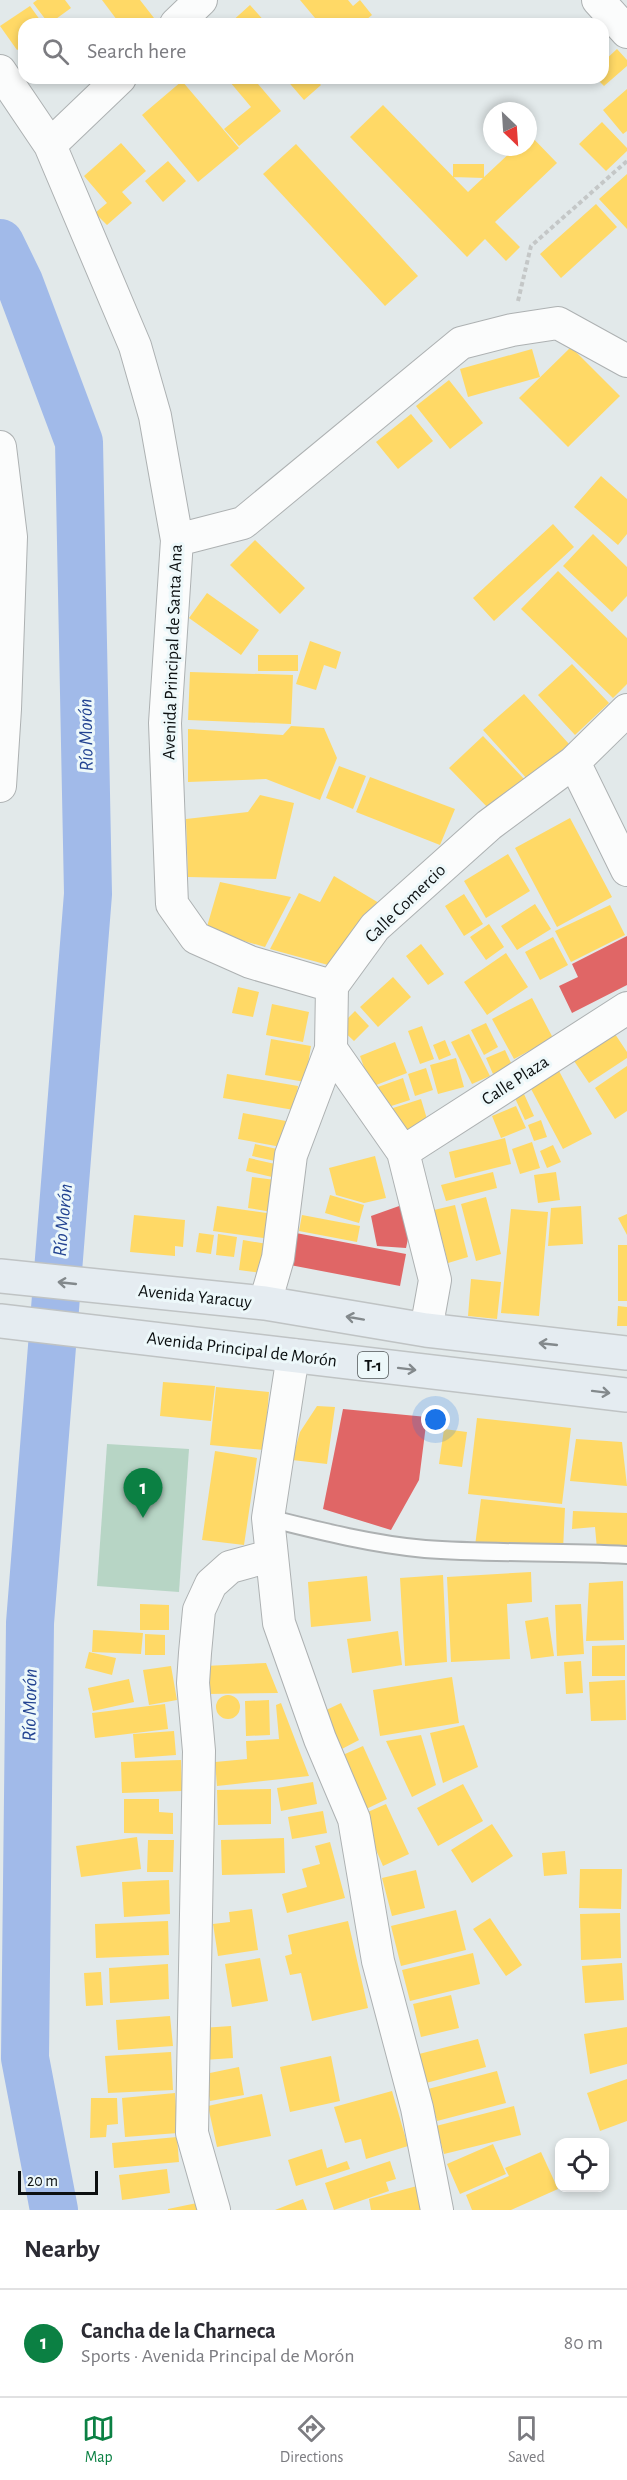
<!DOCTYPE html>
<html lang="en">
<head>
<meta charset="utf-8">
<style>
	:root { --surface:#fff; --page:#f2f2f3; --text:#2b2b33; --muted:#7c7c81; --line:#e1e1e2; --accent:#0b8043 }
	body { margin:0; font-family:"Alegreya Sans",sans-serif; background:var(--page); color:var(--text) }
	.controls { position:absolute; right:18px; bottom:18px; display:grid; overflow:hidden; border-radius:12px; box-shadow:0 3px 9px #0003 }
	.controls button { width:54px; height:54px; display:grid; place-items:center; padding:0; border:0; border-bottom:2px solid var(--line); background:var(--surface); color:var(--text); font:30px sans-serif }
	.compass { position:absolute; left:483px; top:102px; width:54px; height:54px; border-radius:50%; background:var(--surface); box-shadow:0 3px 9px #0003; rotate:155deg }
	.scale { position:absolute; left:18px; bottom:15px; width:80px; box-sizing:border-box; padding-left:6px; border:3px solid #0c1011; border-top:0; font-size:16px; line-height:21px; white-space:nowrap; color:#0c1011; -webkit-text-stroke:4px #edf8fa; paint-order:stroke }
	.you { position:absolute; left:436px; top:1420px; width:21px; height:21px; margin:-15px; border:4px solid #fff; border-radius:50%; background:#1a73e8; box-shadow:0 0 0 9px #1a73e833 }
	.badge { display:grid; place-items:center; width:39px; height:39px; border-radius:50%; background:var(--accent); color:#fff; font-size:20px; font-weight:700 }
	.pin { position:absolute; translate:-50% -50px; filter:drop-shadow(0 2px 3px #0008) }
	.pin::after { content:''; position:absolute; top:32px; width:21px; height:18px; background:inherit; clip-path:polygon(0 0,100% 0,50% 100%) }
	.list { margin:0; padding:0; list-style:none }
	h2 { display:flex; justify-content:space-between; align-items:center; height:78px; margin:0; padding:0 24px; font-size:26px }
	h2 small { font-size:20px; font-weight:400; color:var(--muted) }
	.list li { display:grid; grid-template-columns:39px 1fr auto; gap:18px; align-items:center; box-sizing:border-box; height:108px; padding:0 24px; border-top:2px solid var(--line) }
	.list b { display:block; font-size:22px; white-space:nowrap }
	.list p { margin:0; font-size:20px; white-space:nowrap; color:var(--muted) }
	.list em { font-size:20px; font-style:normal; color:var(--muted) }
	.icon { flex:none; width:33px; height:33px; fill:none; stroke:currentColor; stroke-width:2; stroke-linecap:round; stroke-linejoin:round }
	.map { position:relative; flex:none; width:627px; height:2210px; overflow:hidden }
	.search { position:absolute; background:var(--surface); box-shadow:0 3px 9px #0003; left:18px; right:18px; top:18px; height:66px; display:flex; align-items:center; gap:15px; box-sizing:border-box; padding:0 21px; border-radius:18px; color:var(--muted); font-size:22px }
	.sheet { height:186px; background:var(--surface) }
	nav { display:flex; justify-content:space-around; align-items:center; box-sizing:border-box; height:84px; border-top:2px solid var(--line); background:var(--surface); font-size:16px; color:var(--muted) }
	nav a { display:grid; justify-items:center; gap:3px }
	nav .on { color:var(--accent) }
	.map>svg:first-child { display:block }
</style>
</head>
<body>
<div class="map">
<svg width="627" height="2210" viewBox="0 0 627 2210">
	<rect width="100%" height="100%" fill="#e2e9ea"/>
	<path fill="#b7d5c5" d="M107 1444 189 1449 179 1592 97 1586Z"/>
	<path fill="#ffd966" d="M37 0H65L71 8 49 24 33 3Z
		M102 0H140L154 18 146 24H120Z
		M300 0H348L353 6 360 0 372 15 361 24H320Z
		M250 5 267 24H229Z
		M30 6 43 24H24V46L17 50 0 26Z
		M617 49 627 60V66L604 86 596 78H603V62Z
		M235 78H253L281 111 239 146 224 129 251 107 230 82Z
		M285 78H314L321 85 304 100Z
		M182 81 239 148 198 182 142 115Z
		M627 89V131L623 134 603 110Z
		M383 105 468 192 516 147H528V133L557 163 495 222 520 247 506 261 485 239 467 257 350 137Z
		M602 122 627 148V151L606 171 579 144Z
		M121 143 146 171 122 192 132 203 107 225 95 213 107 203 84 176Z
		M296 144 418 276 385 306 263 174Z
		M168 161 186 181 163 202 145 181Z
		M453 164H484V178L453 177Z
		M627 174V229L599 199Z
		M596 204 617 227 561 278 540 254Z
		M571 347 620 396 568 447 519 398Z
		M532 349 540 377 468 397 460 369Z
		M449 380 483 423 450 449 416 406Z
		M411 414 433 441 398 469 376 442Z
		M601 476 627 499V534L618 545 574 507Z
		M553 524 574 547 494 621 473 598Z
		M593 534 627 567V596L612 612 563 566Z
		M255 540 305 588 280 614 230 565Z
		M558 571 627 638V684L613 698 521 609Z
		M207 593 259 630 241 655 189 618Z
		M310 641 341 652 336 669 324 665 316 690 296 684Z
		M258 655H298V671H258Z
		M572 664 609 703 575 735 538 695Z
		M190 672 293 675 291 724 188 720Z
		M524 694 569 744 528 780 483 730Z
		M291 726 324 728 337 758 320 800 266 779 188 782V729L283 735Z
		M483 736 526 781 492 812 449 768Z
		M339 766 366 776 353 809 326 798Z
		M370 777 455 809 440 845 356 812Z
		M260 795 294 803 276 879 188 877 186 819 248 812Z
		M570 818 612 897 557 927 515 848Z
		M508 854 530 891 486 918 464 881Z
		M334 876 379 903 339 968 270 949 299 893 320 902Z
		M220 882 291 897 265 947 206 930Z
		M464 894 483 924 464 936 445 906Z
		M535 904 551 929 517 950 501 926Z
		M610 905 625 935 571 962 555 931Z
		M489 924 504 947 486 960 470 937Z
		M553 937 568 965 540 980 525 952Z
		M421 944 444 974 428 985 406 956Z
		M506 953 528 987 487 1015 464 982Z
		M393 977 411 997 378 1027 360 1007Z
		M238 987 259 992 253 1017 232 1013Z
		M532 998 553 1038 514 1059 492 1019Z
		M272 1004 309 1012 303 1042 266 1035Z
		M355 1011 369 1026 354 1041 339 1027Z
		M486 1023 498 1047 484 1055 471 1030Z
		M609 1025 627 1052V1058L589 1083 568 1052Z
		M422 1026 434 1059 420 1064 408 1031Z
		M469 1034 490 1076 472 1084 451 1042Z
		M271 1039 311 1046 305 1082 265 1075Z
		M445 1040 451 1055 439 1060 433 1045Z
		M395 1042 407 1073 371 1087 360 1056Z
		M505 1050 512 1065 493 1074 486 1058Z
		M456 1058 464 1087 438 1094 430 1065Z
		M627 1066V1111L615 1119 595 1088Z
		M426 1068 433 1090 415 1096 408 1074Z
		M559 1071 592 1134 563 1149 530 1087Z
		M227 1074 298 1086 294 1110 223 1098Z
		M403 1078 410 1100 382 1109 375 1088Z
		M524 1094 534 1116 525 1120 515 1098Z
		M421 1099 430 1129 399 1138 390 1109Z
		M516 1106 526 1128 501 1138 492 1116Z
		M243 1113 286 1121 281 1147 238 1139Z
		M541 1120 547 1137 534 1141 528 1125Z
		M505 1138 511 1164 455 1178 449 1152Z
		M532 1142 540 1168 520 1174 512 1149Z
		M255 1144 277 1149 275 1161 252 1156Z
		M553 1145 561 1162 547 1168 540 1151Z
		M375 1156 386 1198 364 1203 336 1195 329 1168Z
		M249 1158 275 1164 272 1177 246 1171Z
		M493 1172 497 1188 446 1201 441 1185Z
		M556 1172 560 1200 538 1203 534 1175Z
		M252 1177 283 1181 278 1213 248 1208Z
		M330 1195 364 1205 359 1223 325 1213Z
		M486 1197 501 1254 476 1261 461 1204Z
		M455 1205 468 1257 448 1263 434 1210Z
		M217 1206 274 1214 271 1239 213 1231Z
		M581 1206 583 1244 548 1246 551 1208Z
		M511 1209 548 1212 539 1316 501 1313Z
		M627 1214V1235L618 1218Z
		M134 1215 185 1220 183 1247 175 1246V1256L130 1252Z
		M302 1215 360 1226 357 1242 299 1231Z
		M199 1233 214 1235 211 1254 196 1252Z
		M218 1234 237 1237 234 1257 216 1255Z
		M243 1240 273 1245 268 1274 239 1270Z
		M618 1245H627V1301H618Z
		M471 1279 501 1282 497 1319 468 1316Z
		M618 1306 627 1307V1326H617Z
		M163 1382 215 1386 211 1421 160 1416Z
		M216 1387 269 1392 264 1450 210 1445Z
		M317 1406 335 1407 327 1464 292 1460 300 1432Z
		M477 1418 571 1428 562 1504 468 1494Z
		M444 1429 467 1432 462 1467 439 1464Z
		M576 1439 622 1442 627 1486 570 1481Z
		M215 1451 257 1458 244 1545 202 1540Z
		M481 1499 565 1508 563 1550 475 1546Z
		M573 1511 627 1513V1547L597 1549 595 1527 572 1529Z
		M531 1572 532 1602 507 1604 510 1659 451 1662 447 1577Z
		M443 1575 447 1662 405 1666 400 1578Z
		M367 1576 371 1621 311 1627 308 1582Z
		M623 1581 624 1640 586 1641 589 1583Z
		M140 1604 169 1605V1630H140Z
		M581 1604 584 1654 557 1656 555 1605Z
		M548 1617 554 1656 531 1659 525 1621Z
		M93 1630 143 1633 141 1654 92 1652Z
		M398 1631 402 1665 352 1673 347 1639Z
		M145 1634 165 1635V1655H145Z
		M625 1645V1676H592V1646Z
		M89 1652 116 1658 112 1675 85 1668Z
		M581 1661 583 1693 566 1694 564 1662Z
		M266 1663 278 1693 207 1694 205 1666Z
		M171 1666 177 1700 149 1705 143 1670Z
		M452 1677 459 1723 380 1736 373 1690Z
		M129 1679 134 1702 93 1711 88 1688Z
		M625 1680 626 1720 591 1721 589 1682Z
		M216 1707a12 12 0 1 1 24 0a12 12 0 1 1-24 0Z
		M269 1700 270 1735 246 1736 245 1701Z
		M281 1703 309 1776 217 1786 215 1762 247 1759 246 1741 279 1739 276 1705Z
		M341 1703 359 1740 338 1751 320 1713Z
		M165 1704 168 1729 95 1738 92 1713Z
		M464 1725 478 1767 443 1783 430 1733Z
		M174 1731 176 1755 135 1758 133 1734Z
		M421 1735 436 1785 412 1797 386 1741Z
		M363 1746 387 1799 360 1812 336 1758Z
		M181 1760 182 1791 122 1793 121 1762Z
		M313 1782 317 1804 281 1811 277 1788Z
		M463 1784 483 1821 438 1846 417 1808Z
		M271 1789V1824L218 1825 217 1790Z
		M124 1799H159V1812L173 1813V1834L124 1833Z
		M386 1804 409 1854 383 1866 361 1815Z
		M323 1811 327 1833 292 1839 288 1817Z
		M492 1824 513 1856 472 1883 451 1850Z
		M137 1837 141 1869 81 1877 76 1846Z
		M284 1838 285 1873 222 1875 221 1840Z
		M148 1840H174L173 1872H147Z
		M330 1842 345 1898 287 1913 282 1894 307 1887 302 1869 320 1864 315 1846Z
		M565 1851 567 1874 544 1876 542 1853Z
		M580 1869H622L621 1909 579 1908Z
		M416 1870 425 1908 392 1916 382 1878Z
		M169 1880 170 1914 124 1917 122 1882Z
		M252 1909 258 1950 218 1956 213 1924 230 1922 229 1912Z
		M456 1910 466 1950 401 1966 391 1926Z
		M620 1913 621 1958 581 1960 580 1914Z
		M490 1918 522 1965 506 1976 473 1929Z
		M168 1921 169 1955 96 1958 95 1924Z
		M348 1921 368 2008 312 2021 301 1973 290 1975 285 1956 292 1954 288 1935Z
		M473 1953 480 1984 410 2001 402 1970Z
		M260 1958 268 2001 232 2007 225 1964Z
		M622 1963 624 2000 585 2003 582 1966Z
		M168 1964 169 1999 110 2003 109 1968Z
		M101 1972 103 2005 86 2006 84 1973Z
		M451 1995 459 2028 421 2037 413 2004Z
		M170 2016 173 2046 118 2050 116 2020Z
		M231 2026 233 2058 204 2060 202 2028Z
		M627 2027V2064L590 2074 584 2034Z
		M478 2039 486 2067 426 2083 419 2054Z
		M171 2052 173 2090 108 2093 105 2056Z
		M331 2056 340 2101 290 2112 280 2067Z
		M239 2067 244 2095 210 2101 205 2074Z
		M497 2071 506 2103 437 2121 428 2089Z
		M627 2079V2121L600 2131 587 2093Z
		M392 2091 408 2146 366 2159 361 2139 345 2143 334 2107Z
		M175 2093 178 2133 125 2137 122 2098Z
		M262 2094 271 2136 217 2147 208 2106Z
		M91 2098H117L118 2124 107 2125 106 2137 90 2138Z
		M514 2106 521 2135 444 2154 436 2126Z
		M177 2137 179 2162 114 2168 112 2143Z
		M493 2144 506 2174 460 2194 447 2164Z
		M322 2149 327 2168 347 2161 350 2169 296 2186 288 2160Z
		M541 2152 558 2189 511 2210H472L466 2195 509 2176 505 2168Z
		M390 2161 396 2179 386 2182 389 2191 334 2210 325 2183Z
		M167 2169 170 2193 122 2200 119 2175Z
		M417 2186 423 2210H371L369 2199Z
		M303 2199 307 2210H275Z
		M197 2203 198 2210H168V2209Z"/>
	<path fill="#e06666" d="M627 936V985L572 1013 559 986 578 977 572 964Z
		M402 1205 409 1234 406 1248 377 1246 371 1216Z
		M296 1233 406 1254 400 1286 290 1265Z
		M343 1409 427 1417 419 1480 391 1530 323 1509Z"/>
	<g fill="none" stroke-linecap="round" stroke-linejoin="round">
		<path stroke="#a1bae9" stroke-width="48" d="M0 243 19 282 79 442 88 894 30 1623 25 2058 54 2210"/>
		<defs>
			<path id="service" d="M268 1518C320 1531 371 1544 425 1549 492 1554 560 1551 627 1555"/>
			<path id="minor" d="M598 0 627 32
				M176 24 201 0
				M0 71 50 145 135 346 155 416 177 540 165 723 172 904 196 938 250 962 332 986
				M50 145 120 78
				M0 447 11 537 5 709 0 786
				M177 540 243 523 461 343 512 330 558 323 627 361
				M574 762 627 870
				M331 1049 403 1152 435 1280 426 1330
				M403 1152 627 1008
				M265 1303 278 1258 291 1155 331 1049 332 986 375 927 489 825 574 762 627 710
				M293 1355 268 1518 279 1623 320 1739 354 1819 378 1961 417 2108 437 2210
				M214 2210 192 2133 199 1751 193 1683 195 1653 199 1610 211 1584 230 1567 270 1556"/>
			<path id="primary" d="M0 1276 265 1303 426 1330 627 1353
				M0 1321 627 1395"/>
		</defs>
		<use href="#service" stroke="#adb1b2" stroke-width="20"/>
		<use href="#minor" stroke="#adb1b2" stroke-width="34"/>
		<use href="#primary" stroke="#bfc3c4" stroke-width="36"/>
		<path stroke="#c4c7c7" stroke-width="4" stroke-dasharray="4.5 3" stroke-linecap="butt" d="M518 301 531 246 627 161"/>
		<use href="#service" stroke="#fbfcfc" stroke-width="16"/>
		<use href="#minor" stroke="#fbfcfc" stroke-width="32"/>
		<use href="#primary" stroke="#e5ecf1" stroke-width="33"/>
	</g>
	<defs><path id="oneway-shaft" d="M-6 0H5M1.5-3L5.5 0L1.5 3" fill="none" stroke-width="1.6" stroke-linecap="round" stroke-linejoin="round" transform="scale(1.5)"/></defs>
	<g stroke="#83898c">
		<use href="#oneway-shaft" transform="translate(67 1283) rotate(-174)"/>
		<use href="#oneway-shaft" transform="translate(355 1318) rotate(-170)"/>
		<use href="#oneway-shaft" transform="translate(548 1344) rotate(-174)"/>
		<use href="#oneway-shaft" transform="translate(407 1369) rotate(7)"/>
		<use href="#oneway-shaft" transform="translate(601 1392) rotate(7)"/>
	</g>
	<g text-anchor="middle" stroke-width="6" stroke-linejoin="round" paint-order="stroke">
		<rect fill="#edf8fa" stroke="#505657" stroke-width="1.5" x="358" y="1352" width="30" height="26" rx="4.5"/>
		<g font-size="16" font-weight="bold" fill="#0c1011">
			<text x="373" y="1371">T-1</text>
		</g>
		<g font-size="18" fill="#0c1011" stroke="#edf8fa">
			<text transform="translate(172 652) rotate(-88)" y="6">Avenida Principal de Santa Ana</text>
			<text transform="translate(405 903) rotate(-44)" y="6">Calle Comercio</text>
			<text transform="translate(515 1080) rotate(-33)" y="6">Calle Plaza</text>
			<text transform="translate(195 1296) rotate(6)" y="6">Avenida Yaracuy</text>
			<text transform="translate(242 1349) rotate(7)" y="6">Avenida Principal de Morón</text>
		</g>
		<g font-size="20" font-style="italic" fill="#224391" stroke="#edf8fa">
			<text transform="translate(85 735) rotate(-91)" y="7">Río Morón</text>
			<text transform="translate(62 1220) rotate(-85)" y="7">Río Morón</text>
			<text transform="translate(29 1705) rotate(-89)" y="7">Río Morón</text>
		</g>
	</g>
</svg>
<div class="controls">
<button><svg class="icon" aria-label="locate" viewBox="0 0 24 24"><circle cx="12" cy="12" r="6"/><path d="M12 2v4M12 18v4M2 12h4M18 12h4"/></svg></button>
</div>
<svg class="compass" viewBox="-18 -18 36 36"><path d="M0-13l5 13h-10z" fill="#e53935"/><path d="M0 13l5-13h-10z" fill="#7c7c81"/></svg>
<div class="scale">20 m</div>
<div class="you"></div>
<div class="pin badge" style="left:143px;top:1518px">1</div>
<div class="search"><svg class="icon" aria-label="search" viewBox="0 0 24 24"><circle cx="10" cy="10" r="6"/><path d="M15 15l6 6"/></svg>Search here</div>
</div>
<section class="sheet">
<h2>Nearby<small></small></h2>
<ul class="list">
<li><span class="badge">1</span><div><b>Cancha de la Charneca</b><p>Sports · Avenida Principal de Morón</p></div><em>80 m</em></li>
</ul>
</section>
<nav>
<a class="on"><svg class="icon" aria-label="map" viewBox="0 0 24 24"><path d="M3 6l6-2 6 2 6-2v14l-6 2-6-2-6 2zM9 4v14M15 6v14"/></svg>Map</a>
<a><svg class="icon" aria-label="directions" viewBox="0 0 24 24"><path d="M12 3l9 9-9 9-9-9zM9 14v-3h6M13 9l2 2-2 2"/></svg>Directions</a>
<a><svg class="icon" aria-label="saved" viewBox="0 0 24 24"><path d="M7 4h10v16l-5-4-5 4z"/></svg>Saved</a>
</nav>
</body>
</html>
